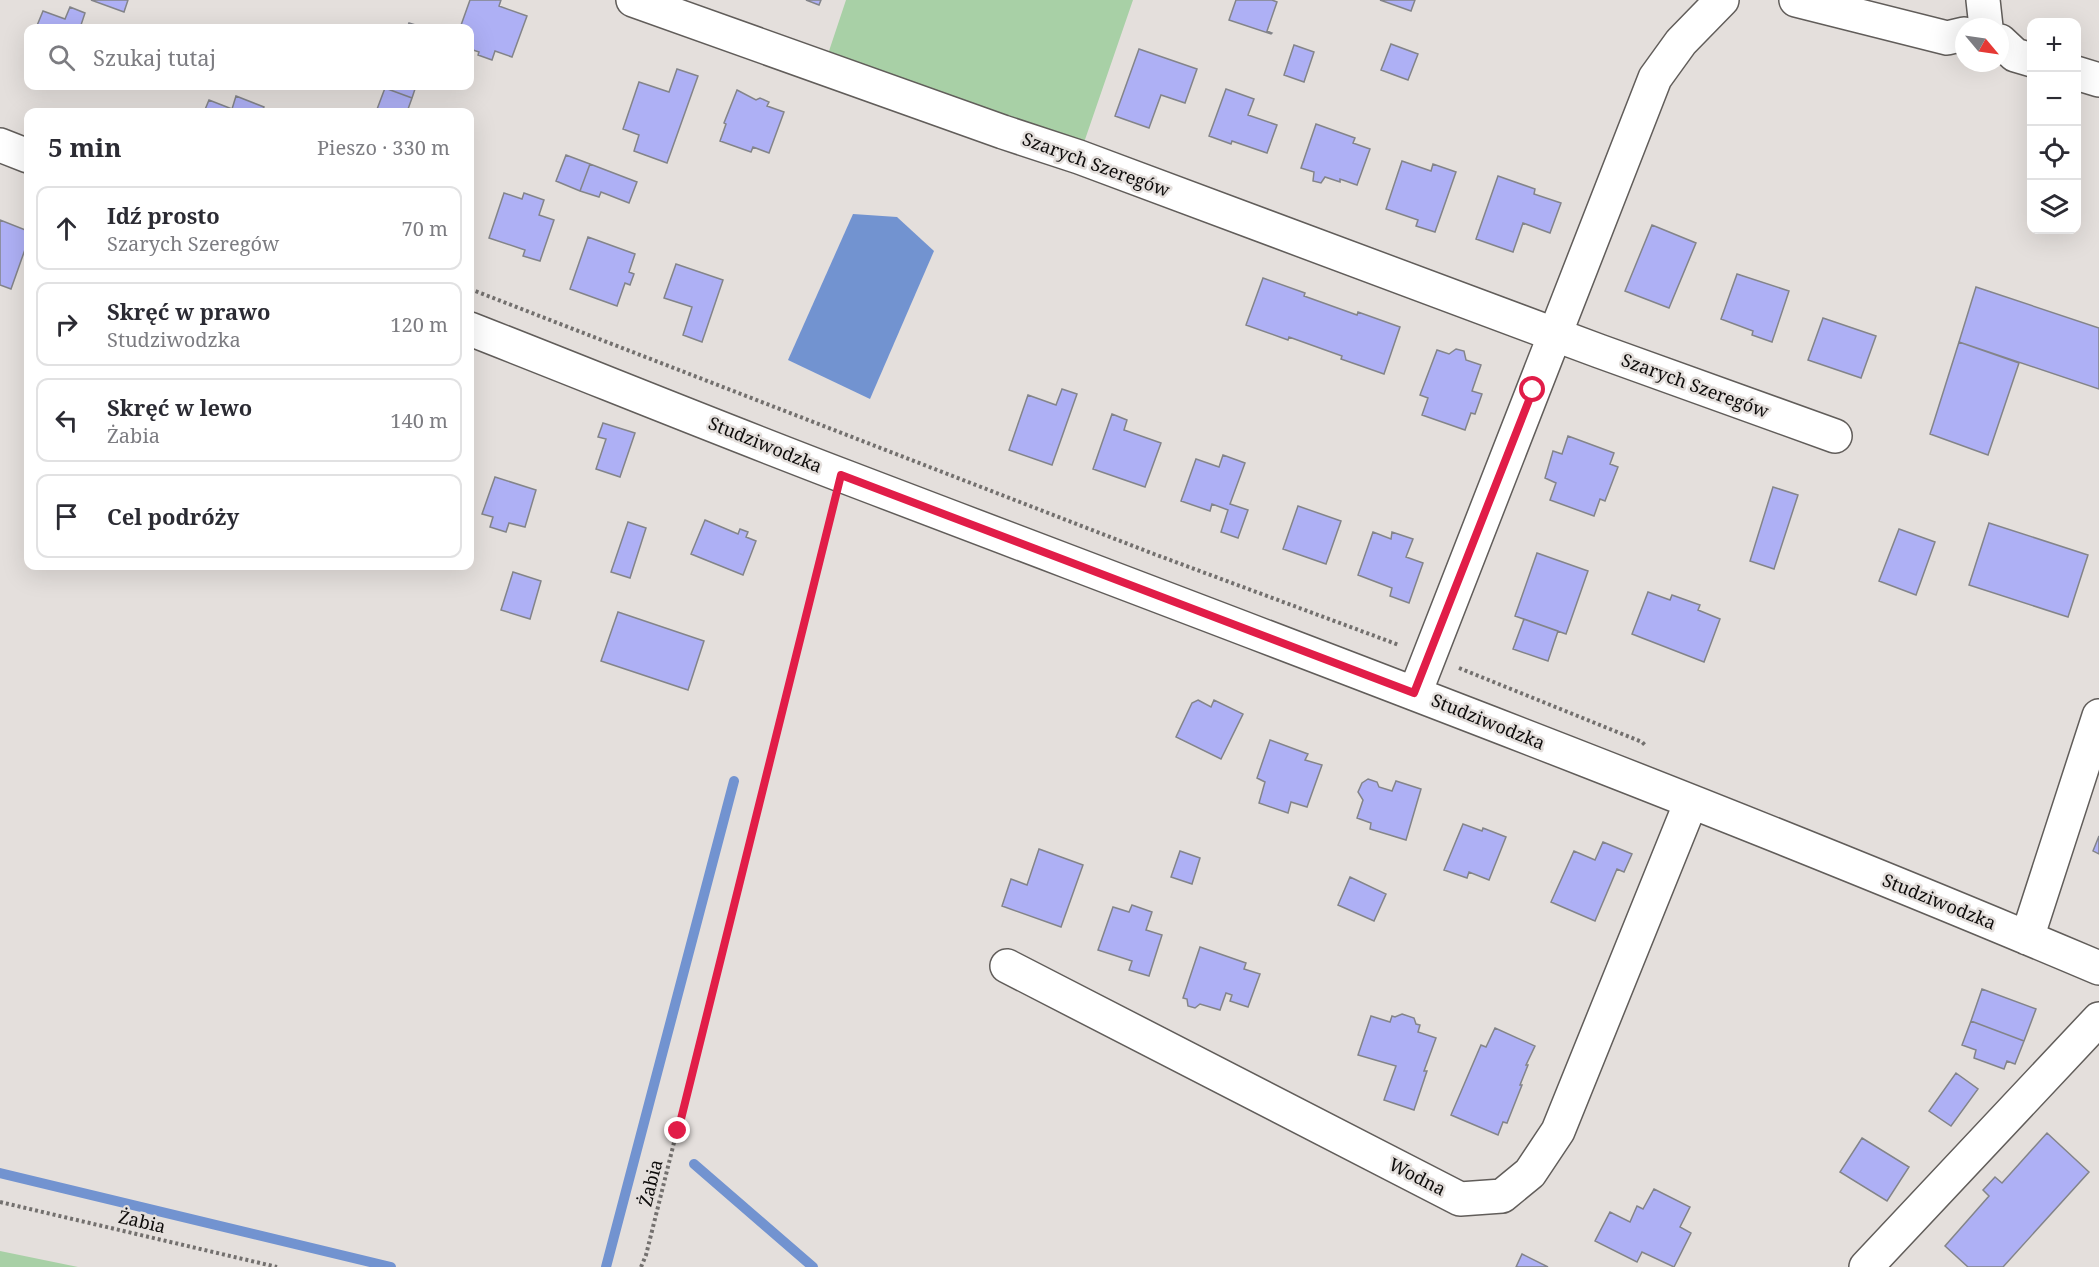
<!DOCTYPE html>
<html lang="pl">
<head>
<meta charset="utf-8">
<style>
	:root { --surface:#fff; --page:#f7f7f7; --text:#2b2b33; --muted:#7c7c81; --line:#e1e1e2 }
	body { margin:0; font-family:"Noto Serif",serif; background:var(--page); color:var(--text) }
	.controls { position:absolute; right:18px; top:18px; display:grid; overflow:hidden; border-radius:12px; box-shadow:0 6px 24px #0002 }
	.controls button { width:54px; height:54px; display:grid; place-items:center; padding:0; border:0; border-bottom:2px solid var(--line); background:var(--surface); color:var(--text); font:30px sans-serif }
	.compass { position:absolute; left:1955px; top:18px; width:54px; height:54px; border-radius:50%; background:var(--surface); box-shadow:0 6px 24px #0002; rotate:119deg }
	.stop { position:absolute; width:18px; height:18px; margin:-14px; border:4px solid #e11d48; border-radius:50%; background:#fff }
	.stop.end { background:#e11d48; border-color:#fff; box-shadow:0 2px 6px #0008 }
	.list { margin:0; padding:0; list-style:none }
	h2 { display:flex; justify-content:space-between; align-items:center; height:78px; margin:0; padding:0 24px; font-size:26px }
	h2 small { font-size:20px; font-weight:400; color:var(--muted) }
	.list li { display:grid; grid-template-columns:39px 1fr auto; gap:18px; align-items:center; box-sizing:border-box; height:84px; margin:0 12px 12px; padding:0 12px; border:2px solid var(--line); border-radius:12px }
	.list b { display:block; font-size:22px; white-space:nowrap }
	.list p { margin:0; font-size:20px; white-space:nowrap; color:var(--muted) }
	.list em { font-size:20px; font-style:normal; color:var(--muted) }
	.icon { flex:none; width:33px; height:33px; fill:none; stroke:currentColor; stroke-width:2; stroke-linecap:round; stroke-linejoin:round }
	.map { position:relative; flex:none; width:2099px; height:1267px; overflow:hidden }
	.search { position:absolute; background:var(--surface); box-shadow:0 6px 24px #0002; left:24px; top:24px; width:450px; height:66px; display:flex; align-items:center; gap:15px; box-sizing:border-box; padding:0 21px; border-radius:12px; color:var(--muted); font-size:22px }
	.panel { position:absolute; background:var(--surface); box-shadow:0 6px 24px #0002; left:24px; top:108px; width:450px; height:462px; border-radius:12px }
	.map>svg:first-child { display:block }
</style>
</head>
<body>
<div class="map">
<svg width="2099" height="1267" viewBox="0 0 2099 1267">
	<rect width="100%" height="100%" fill="#e4dfdc"/>
	<path fill="#a8d0a6" d="M846 0H1133L1079 157 823 69Z
		M0 1251 78 1267H0Z"/>
	<path fill="#7293d0" d="M853 214 897 217 934 251 870 399 788 360Z"/>
	<g fill="none" stroke-linecap="round" stroke-linejoin="round">
		<path stroke="#7293d0" stroke-width="10" d="M694 1164 813 1267
			M0 1173 391 1267
			M606 1267 734 781"/>
	</g>
	<path fill="#aeb0f5" stroke="#838489" stroke-width="1.5" d="M91 0H128L124 12Z
		M470 0H501L499 6 527 16 512 57 495 51 492 60 478 55 479 52 470 49V28H460Z
		M806 0H821L819 5Z
		M1236 0H1272L1277 2 1267 31 1272 33 1271 34 1229 20Z
		M1380 0H1415L1411 11Z
		M70 7 85 13 81 25 90 28H36L43 11 65 19Z
		M409 23 425 28H407Z
		M1391 44 1418 54 1408 80 1381 70Z
		M1294 45 1314 52 1304 82 1284 75Z
		M1139 49 1197 69 1185 103 1161 95 1149 128 1115 116Z
		M677 69 698 76 667 163 634 151 639 135 623 129 639 82 669 92Z
		M386 86H416L412 98 385 88Z
		M385 88 412 98 407 112H376Z
		M1226 89 1254 99 1248 115 1277 125 1267 153 1232 141 1231 144 1209 136Z
		M737 90 756 100 760 98 769 102 767 106 784 112 769 153 753 147 751 152 720 141 726 124 724 123Z
		M236 96 264 107 262 112H204L209 100 232 109Z
		M1316 124 1355 138 1353 143 1370 149 1357 185 1340 179V182L1325 177 1321 183 1313 181 1314 172 1301 168Z
		M566 155 590 164 580 191 556 181Z
		M1402 161 1431 171 1433 164 1456 172 1435 232 1416 226 1418 220 1386 209Z
		M590 164 637 182 629 203 601 192 599 197 580 191Z
		M1498 176 1535 189 1534 194 1561 203 1550 233 1523 223 1513 252 1476 239Z
		M504 193 522 199 524 193 544 200 539 215 554 220 540 261 523 256 525 250 489 238Z
		M0 220 28 231V241L11 289 0 285Z
		M1652 225 1696 243 1669 308 1625 291Z
		M588 237 635 254 629 272 634 274 630 285 625 283 617 306 570 289Z
		M676 264 723 280 702 342 683 335 692 307 664 298Z
		M1737 274 1789 291 1772 342 1752 335 1753 331 1721 319Z
		M1263 278 1305 293 1304 296 1357 315 1358 312 1400 327 1384 374 1341 359 1342 356 1289 337 1288 340 1246 325Z
		M1976 287 2099 328V389L1959 342Z
		M1823 318 1876 336 1861 378 1808 360Z
		M1959 342 2019 363 1988 455 1930 434Z
		M1456 349 1464 351 1466 360 1481 365 1472 391 1482 394 1475 414 1471 413 1465 430 1422 415 1428 398 1420 395 1437 350 1449 354Z
		M1062 389 1077 394 1052 465 1009 450 1028 395 1056 405Z
		M1112 414 1127 420 1124 430 1161 443 1145 487 1093 469Z
		M603 423 635 433 620 477 596 469 606 439 598 437Z
		M1568 436 1614 453 1610 464 1618 467 1605 501 1600 499 1594 516 1550 500 1556 483 1545 478 1553 451 1562 454Z
		M1223 455 1245 463 1230 504 1248 510 1238 538 1221 532 1228 510 1212 504 1210 511 1181 501 1196 459 1219 467Z
		M495 477 536 490 525 527 509 523 506 532 490 527 493 517 482 514Z
		M1773 487 1798 495 1774 569 1750 561Z
		M1298 506 1341 521 1326 564 1283 549Z
		M705 520 738 534 740 529 748 532 746 537 756 541 743 575 691 554Z
		M628 522 646 528 630 578 611 572Z
		M1989 523 2088 555 2068 617 1969 585Z
		M1899 529 1935 542 1916 595 1879 581Z
		M1373 532 1391 539 1392 532 1413 539 1406 557 1423 563 1409 603 1390 596 1392 588 1358 575Z
		M1537 553 1588 571 1566 634 1515 616Z
		M513 572 541 581 530 619 501 610Z
		M1648 592 1670 600 1672 595 1700 605 1698 610 1720 619 1704 662 1632 634Z
		M618 612 704 641 688 690 601 661Z
		M1524 619 1558 631 1548 661 1513 649Z
		M1198 700 1211 707 1214 700 1243 714 1221 759 1176 737 1192 703Z
		M1270 740 1308 754 1305 760 1322 765 1307 807 1291 802 1288 813 1259 803 1265 782 1257 778Z
		M1368 779 1377 782 1379 787 1392 791 1396 781 1421 789 1406 840 1370 829 1371 823 1357 818 1363 800 1358 792 1362 783Z
		M1463 824 1482 831 1483 828 1506 837 1489 880 1469 872 1467 878 1444 870Z
		M2099 836V854L2093 851Z
		M1603 842 1632 854 1624 872 1617 869 1595 921 1551 902 1574 851 1595 860Z
		M1039 849 1083 865 1061 927 1002 906 1011 879 1027 885Z
		M1180 851 1200 858 1192 884 1171 877Z
		M1350 877 1386 894 1374 921 1338 905Z
		M1132 905 1152 912 1146 930 1162 935 1149 976 1129 970 1132 961 1098 950 1113 907 1129 912Z
		M1200 947 1246 963 1244 969 1260 974 1248 1007 1230 1001 1232 995 1226 993 1220 1010 1200 1004 1195 1008 1188 1006 1187 999 1183 998Z
		M1982 989 2036 1009 2024 1041 1971 1021Z
		M1402 1014 1414 1018 1416 1024 1420 1025 1418 1032 1436 1038 1424 1071H1427L1414 1110 1384 1100 1396 1066 1358 1055 1371 1016 1390 1022 1392 1016 1395 1017Z
		M1971 1021 2024 1041 2015 1064 2007 1061 2004 1069 1974 1058 1976 1050 1962 1045Z
		M1495 1028 1535 1046 1526 1065H1528L1520 1085H1522L1507 1123 1503 1122 1498 1135 1451 1115 1481 1045 1486 1047Z
		M1956 1073 1978 1089 1951 1126 1929 1111Z
		M2047 1133 2089 1172 2003 1267H1968L1945 1246 1989 1196 1983 1190 1995 1177 2002 1183Z
		M1862 1138 1909 1167 1887 1201 1840 1172Z
		M1654 1189 1690 1207 1680 1227 1691 1233 1674 1267 1642 1252 1637 1262 1595 1241 1610 1212 1630 1222 1637 1206 1643 1209Z
		M1522 1254 1548 1267H1516Z"/>
	<g fill="none" stroke-linecap="round" stroke-linejoin="round">
		<defs>
			<path id="minor" d="M633 0 1003 132 1079 157 1599 351 1835 436
				M1796 0 1947 38 1964 34
				M1983 0 1986 27
				M2000 41 2015 55 2032 60
				M2076 73 2099 80
				M0 145 28 156
				M470 329C595 378 720 429 846 477 1265 637 1686 793 2099 968
				M1415 693 1655 78 1681 42 1722 0
				M2027 938 2099 716
				M1007 966 1460 1199 1502 1196 1530 1173 1558 1131 1691 802
				M1866 1267 2099 1019"/>
		</defs>
		<use href="#minor" stroke="#615d5a" stroke-width="36"/>
		<path stroke="#73706e" stroke-width="4" stroke-dasharray="3 3" stroke-linecap="butt" d="M470 289 1154 554 1399 645
			M1459 668 1642 742 1646 746
			M0 1202 277 1267
			M641 1267 646 1255 832 508"/>
		<use href="#minor" stroke="#fff" stroke-width="33"/>
	</g>
	<g fill="none" stroke-linecap="round" stroke-linejoin="round">
		<path stroke="#e11d48" stroke-width="8" d="M678 1131 841 475 1414 693 1533 390"/>
	</g>
	<g text-anchor="middle" stroke-width="5" stroke-linejoin="round" paint-order="stroke">
		<g font-size="18" fill="#0e0c0b" stroke="#e4dfdc">
			<text transform="translate(1096 165) rotate(20)" y="6">Szarych Szeregów</text>
			<text transform="translate(1695 386) rotate(20)" y="6">Szarych Szeregów</text>
			<text transform="translate(765 445) rotate(22)" y="6">Studziwodzka</text>
			<text transform="translate(1488 722) rotate(22)" y="6">Studziwodzka</text>
			<text transform="translate(1939 902) rotate(22)" y="6">Studziwodzka</text>
			<text transform="translate(1417 1177) rotate(27)" y="6">Wodna</text>
			<text transform="translate(651 1183) rotate(-76)" y="6">Żabia</text>
			<text transform="translate(142 1222) rotate(13)" y="6">Żabia</text>
		</g>
	</g>
</svg>
<div class="controls">
<button>+</button>
<button>−</button>
<button><svg class="icon" aria-label="locate" viewBox="0 0 24 24"><circle cx="12" cy="12" r="6"/><path d="M12 2v4M12 18v4M2 12h4M18 12h4"/></svg></button>
<button><svg class="icon" aria-label="layers" viewBox="0 0 24 24"><path d="M12 4l9 5-9 5-9-5zM3 14l9 5 9-5"/></svg></button>
</div>
<svg class="compass" viewBox="-18 -18 36 36"><path d="M0-13l5 13h-10z" fill="#e53935"/><path d="M0 13l5-13h-10z" fill="#7c7c81"/></svg>
<div class="stop" style="left:1533px;top:390px"></div>
<div class="stop end" style="left:678px;top:1131px"></div>
<div class="search"><svg class="icon" aria-label="search" viewBox="0 0 24 24"><circle cx="10" cy="10" r="6"/><path d="M15 15l6 6"/></svg>Szukaj tutaj</div>
<section class="panel">
<h2>5 min<small>Pieszo · 330 m</small></h2>
<ul class="list">
<li><svg class="icon" aria-label="ahead" viewBox="0 0 24 24"><path d="M12 20V5M6 11l6-6 6 6"/></svg><div><b>Idź prosto</b><p>Szarych Szeregów</p></div><em>70 m</em></li>
<li><svg class="icon" aria-label="right" viewBox="0 0 24 24"><path d="M7 20v-9h11M14 6l5 5-5 5"/></svg><div><b>Skręć w prawo</b><p>Studziwodzka</p></div><em>120 m</em></li>
<li><svg class="icon" aria-label="left" viewBox="0 0 24 24"><path d="M17 20v-9H6M10 6l-5 5 5 5"/></svg><div><b>Skręć w lewo</b><p>Żabia</p></div><em>140 m</em></li>
<li><svg class="icon" aria-label="arrive" viewBox="0 0 24 24"><path d="M6 21V4h12l-3 4 3 4H6"/></svg><div><b>Cel podróży</b></div></li>
</ul>
</section>
</div>
</body>
</html>
